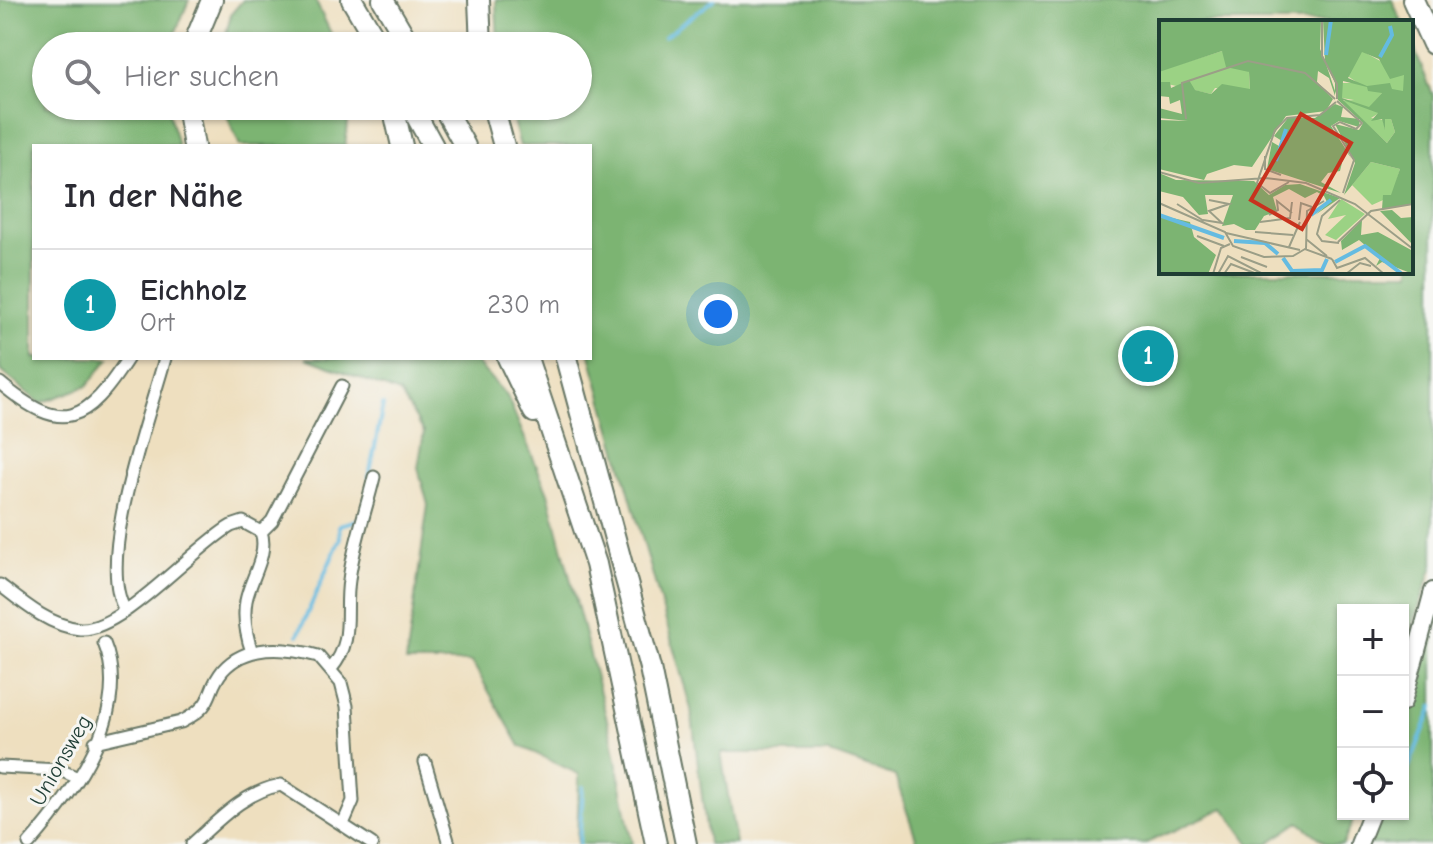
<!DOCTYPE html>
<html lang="de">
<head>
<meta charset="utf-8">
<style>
	:root { --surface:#fff; --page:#f2f2f3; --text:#2b2b33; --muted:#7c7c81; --line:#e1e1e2; --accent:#1a73e8 }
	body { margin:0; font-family:"Comic Neue",sans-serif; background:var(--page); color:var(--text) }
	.controls { position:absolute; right:24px; bottom:24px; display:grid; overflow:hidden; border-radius:0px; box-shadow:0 2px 6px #0004 }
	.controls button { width:72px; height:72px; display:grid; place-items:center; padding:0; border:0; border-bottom:2px solid var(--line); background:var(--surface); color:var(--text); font:40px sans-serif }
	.you { position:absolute; left:718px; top:314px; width:28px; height:28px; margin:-20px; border:6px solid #fff; border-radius:50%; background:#1a73e8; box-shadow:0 0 0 12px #1a73e833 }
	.badge { display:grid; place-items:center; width:52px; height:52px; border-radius:50%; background:var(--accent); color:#fff; font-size:26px; font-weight:700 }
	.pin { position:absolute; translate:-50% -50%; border:4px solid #fff; box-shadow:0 2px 8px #0006 }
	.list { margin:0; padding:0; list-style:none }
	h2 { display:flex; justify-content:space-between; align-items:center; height:104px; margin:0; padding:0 32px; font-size:34px }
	h2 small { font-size:26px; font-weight:400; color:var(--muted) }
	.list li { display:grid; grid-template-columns:52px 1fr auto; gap:24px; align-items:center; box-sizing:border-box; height:112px; padding:0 32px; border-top:2px solid var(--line) }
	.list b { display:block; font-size:30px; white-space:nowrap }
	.list p { margin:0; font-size:26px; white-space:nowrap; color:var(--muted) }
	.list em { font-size:26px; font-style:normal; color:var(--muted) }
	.icon { flex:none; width:44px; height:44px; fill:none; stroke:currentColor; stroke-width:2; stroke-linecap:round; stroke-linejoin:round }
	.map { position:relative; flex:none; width:1433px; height:844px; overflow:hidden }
	.search { position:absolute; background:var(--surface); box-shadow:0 2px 6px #0004; left:32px; top:32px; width:560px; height:88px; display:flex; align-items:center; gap:20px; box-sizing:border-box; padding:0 28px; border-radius:44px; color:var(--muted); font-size:30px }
	.panel { position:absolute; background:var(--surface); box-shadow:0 2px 6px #0004; left:32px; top:144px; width:560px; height:216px; border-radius:0px }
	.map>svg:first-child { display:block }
</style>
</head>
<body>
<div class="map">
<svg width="1433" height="844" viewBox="0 0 1433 844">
	<rect width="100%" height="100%" fill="#f6f6f2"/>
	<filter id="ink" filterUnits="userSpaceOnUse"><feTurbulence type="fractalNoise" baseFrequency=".0125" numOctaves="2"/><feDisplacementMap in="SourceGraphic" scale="16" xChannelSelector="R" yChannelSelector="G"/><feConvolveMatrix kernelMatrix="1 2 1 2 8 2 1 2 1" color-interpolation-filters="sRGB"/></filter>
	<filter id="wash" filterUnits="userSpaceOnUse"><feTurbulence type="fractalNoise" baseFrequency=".006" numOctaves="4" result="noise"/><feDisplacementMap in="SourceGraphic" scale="32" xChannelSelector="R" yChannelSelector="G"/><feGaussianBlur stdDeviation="1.8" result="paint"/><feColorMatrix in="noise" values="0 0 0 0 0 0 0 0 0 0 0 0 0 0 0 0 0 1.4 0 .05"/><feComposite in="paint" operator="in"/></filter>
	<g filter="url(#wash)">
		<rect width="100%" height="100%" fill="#eedfbf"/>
		<path fill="#7cb472" stroke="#4e7853" stroke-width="2" d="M0 0H189L170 46H46V106H167L178 146H34V358H109L87 386 40 403 0 370Z
			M243 0H315L337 46H223L231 14Z
			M496 0H1392L1402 22H1161V272H1411V41L1433 95V565L1403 656V610H1343V814H1356L1343 844H1327L1299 822 1267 844H1250L1224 808 1144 844H918L895 776 830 753H721L736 844H708L691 709 590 355V146H520L509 106H578V46H498Z
			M223 106H350L345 146H240Z
			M306 358H472L507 396 548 493 612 739 632 844H577L579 774 520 746 472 662H406L428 505 418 468 424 432 400 393Z
			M1433 632V844H1367L1379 814H1403V737Z"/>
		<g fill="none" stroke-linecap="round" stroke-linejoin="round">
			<path stroke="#64bbe1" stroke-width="4" d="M664 37 714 0
				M369 477 383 405
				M298 635 340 539 339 525 358 520
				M1403 781 1433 706
				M1389 816 1390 814
				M579 844 583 787"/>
		</g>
	</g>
	<g filter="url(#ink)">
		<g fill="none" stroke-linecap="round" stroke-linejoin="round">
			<defs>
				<path id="minor" d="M0 383C63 436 86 423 128 358
					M261 532 272 521 342 386
					M0 585C23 603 50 626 80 629 121 632 194 547 231 526L243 522 261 532
					M125 610C95 560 150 415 165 358
					M252 652C246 635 243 619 246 601 250 579 269 554 261 532
					M331 669C355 641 344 613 349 580 353 546 366 511 374 477
					M95 742 181 722C218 703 204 693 223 670 247 643 288 648 318 656L341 683 347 706 353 801 343 824
					M425 762 449 844
					M0 767 60 770 78 778
					M29 844C72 795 133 713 104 643
					M192 844C219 820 244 792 281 785L372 844"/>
				<path id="secondary" d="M1403 702 1433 591
					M1359 844 1371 814"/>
				<path id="motorway" d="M352 0 379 46
					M383 0 410 46
					M479 0 481 46
					M1413 0 1433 44
					M193 46 212 0
					M187 106 194 146
					M393 106 402 146
					M411 106 433 146
					M443 106 465 146
					M493 106 504 146
					M508 358 534 412
					M527 358 596 564 656 844
					M566 358 650 668 686 844"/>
			</defs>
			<use href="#minor" stroke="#677665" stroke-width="15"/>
			<use href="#secondary" stroke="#677665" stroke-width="20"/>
			<use href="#motorway" stroke="#677665" stroke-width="24"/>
			<use href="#minor" stroke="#fff" stroke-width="11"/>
			<use href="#secondary" stroke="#fff" stroke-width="16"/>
			<use href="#motorway" stroke="#fff" stroke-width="20"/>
		</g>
	</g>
	<g text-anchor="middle" stroke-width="6" stroke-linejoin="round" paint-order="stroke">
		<g font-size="22" fill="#1f3d34" stroke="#f6f6f2">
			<text transform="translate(60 760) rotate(-60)" y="8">Unionsweg</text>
		</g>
	</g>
	<g transform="translate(1159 20)">
		<rect width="254" height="254" fill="#eedfbf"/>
		<path d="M63 31 90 52 91 70 56 68 52 74 0 62V51ZM203 31 245 54 247 61 245 72 212 68 224 72 210 88 220 93 212 98 224 100 226 109V99H232L236 112 228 123 184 81 195 80 183 78V63H199L187 55ZM212 142 241 149 233 176 213 185 193 165ZM182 179 206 194 177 220 166 215 187 195 169 199Z" fill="#9bd284"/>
		<path d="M0 0H162L161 29 176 63V76L170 58 159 51 158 62 174 79 167 91 127 96 93 147 75 145 48 154 45 160 0 149V100L29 101 0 98V88L23 94 21 80 11 84 10 77 0 76V62H11L12 68 30 60 36 70 52 74 63 64 91 69 90 52 67 47 63 31 0 52ZM164 0H254L252 184 223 189 224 175H232L241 149 212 142 185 175 196 143 176 104 200 110 204 103 179 80 166 41ZM203 32 220 39 231 59 245 55 244 71 233 69 231 63 208 66 189 58ZM184 61 208 67 209 71 223 73 210 87 183 78ZM184 80 219 93 212 101 223 99 226 110V99H232L236 112 228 123ZM176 84 184 87 182 97 201 99 200 107 180 101 172 106 193 139 186 130 181 151 169 153 162 162 182 173 108 149 113 122 120 126 123 121 115 116 129 98H156ZM0 153 17 160 95 161 110 175 126 165 141 164 181 178 156 195 169 184 165 176 158 172 146 178 130 169 114 177 118 191 105 196 96 210H87L75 204 63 206 74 175H46L49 194 40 195 24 177 0 171ZM233 190 242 198 254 197V225L221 191ZM0 195 31 202 35 217 57 235 49 254H0ZM203 200 202 215 219 212 254 231V254L223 242 217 246 221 238 200 220 183 230 182 221Z" fill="#7cb472" fill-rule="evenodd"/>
		<path fill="none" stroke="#64bbe1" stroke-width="4" d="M167 35 172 0M221 37 233 15 231 6M117 141 127 109M0 195 65 218M152 195 172 180M75 221 106 223 119 234M124 238 133 251 163 250 168 239M176 242 206 226 243 254"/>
		<path fill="none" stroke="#9b9e87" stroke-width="2" d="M163 0V36L178 64V79M178 81 203 103 197 109 181 102 174 106 195 140 184 173M27 99 23 63 89 41 146 53 176 79M106 136V149L122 155M0 152 40 163 106 158 147 163 196 184 254 229M130 162 111 173 98 163 116 110 128 98 161 95 177 82M0 183 66 212 74 226 105 237 134 236 146 229 173 239M18 184 45 201M110 195 119 190 118 181 133 193M44 200 63 203 50 191 70 184 50 180M140 200 142 183 153 187M101 202 131 198 133 182M96 212 134 215M67 213 141 230M38 216 65 226M147 219 168 236M179 222 212 191 254 184M180 223 163 221 158 214 163 196 181 180M130 227 141 202M147 229 148 191 165 181M82 237 108 247M173 239 178 248 206 238 225 254M54 254 62 228 71 224M59 254 69 236 104 254M65 254 72 244 98 254M187 254 201 243 212 246"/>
		<path fill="#c8321e" fill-opacity="0.15" stroke="#c8321e" stroke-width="4" d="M142 94 192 123 143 209 92 180Z"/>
		<rect width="254" height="254" fill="none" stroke="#1f3d34" stroke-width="4"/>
	</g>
</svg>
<div class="controls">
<button>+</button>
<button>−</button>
<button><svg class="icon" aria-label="locate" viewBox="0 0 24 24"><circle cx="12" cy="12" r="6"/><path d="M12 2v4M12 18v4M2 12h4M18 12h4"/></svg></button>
</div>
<div class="you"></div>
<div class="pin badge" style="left:1148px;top:356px;background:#0f9aa8">1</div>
<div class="search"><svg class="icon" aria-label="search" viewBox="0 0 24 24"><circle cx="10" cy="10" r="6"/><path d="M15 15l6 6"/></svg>Hier suchen</div>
<section class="panel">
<h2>In der Nähe<small></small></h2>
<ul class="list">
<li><span class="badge" style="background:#0f9aa8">1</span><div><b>Eichholz</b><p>Ort</p></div><em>230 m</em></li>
</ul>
</section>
</div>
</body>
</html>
